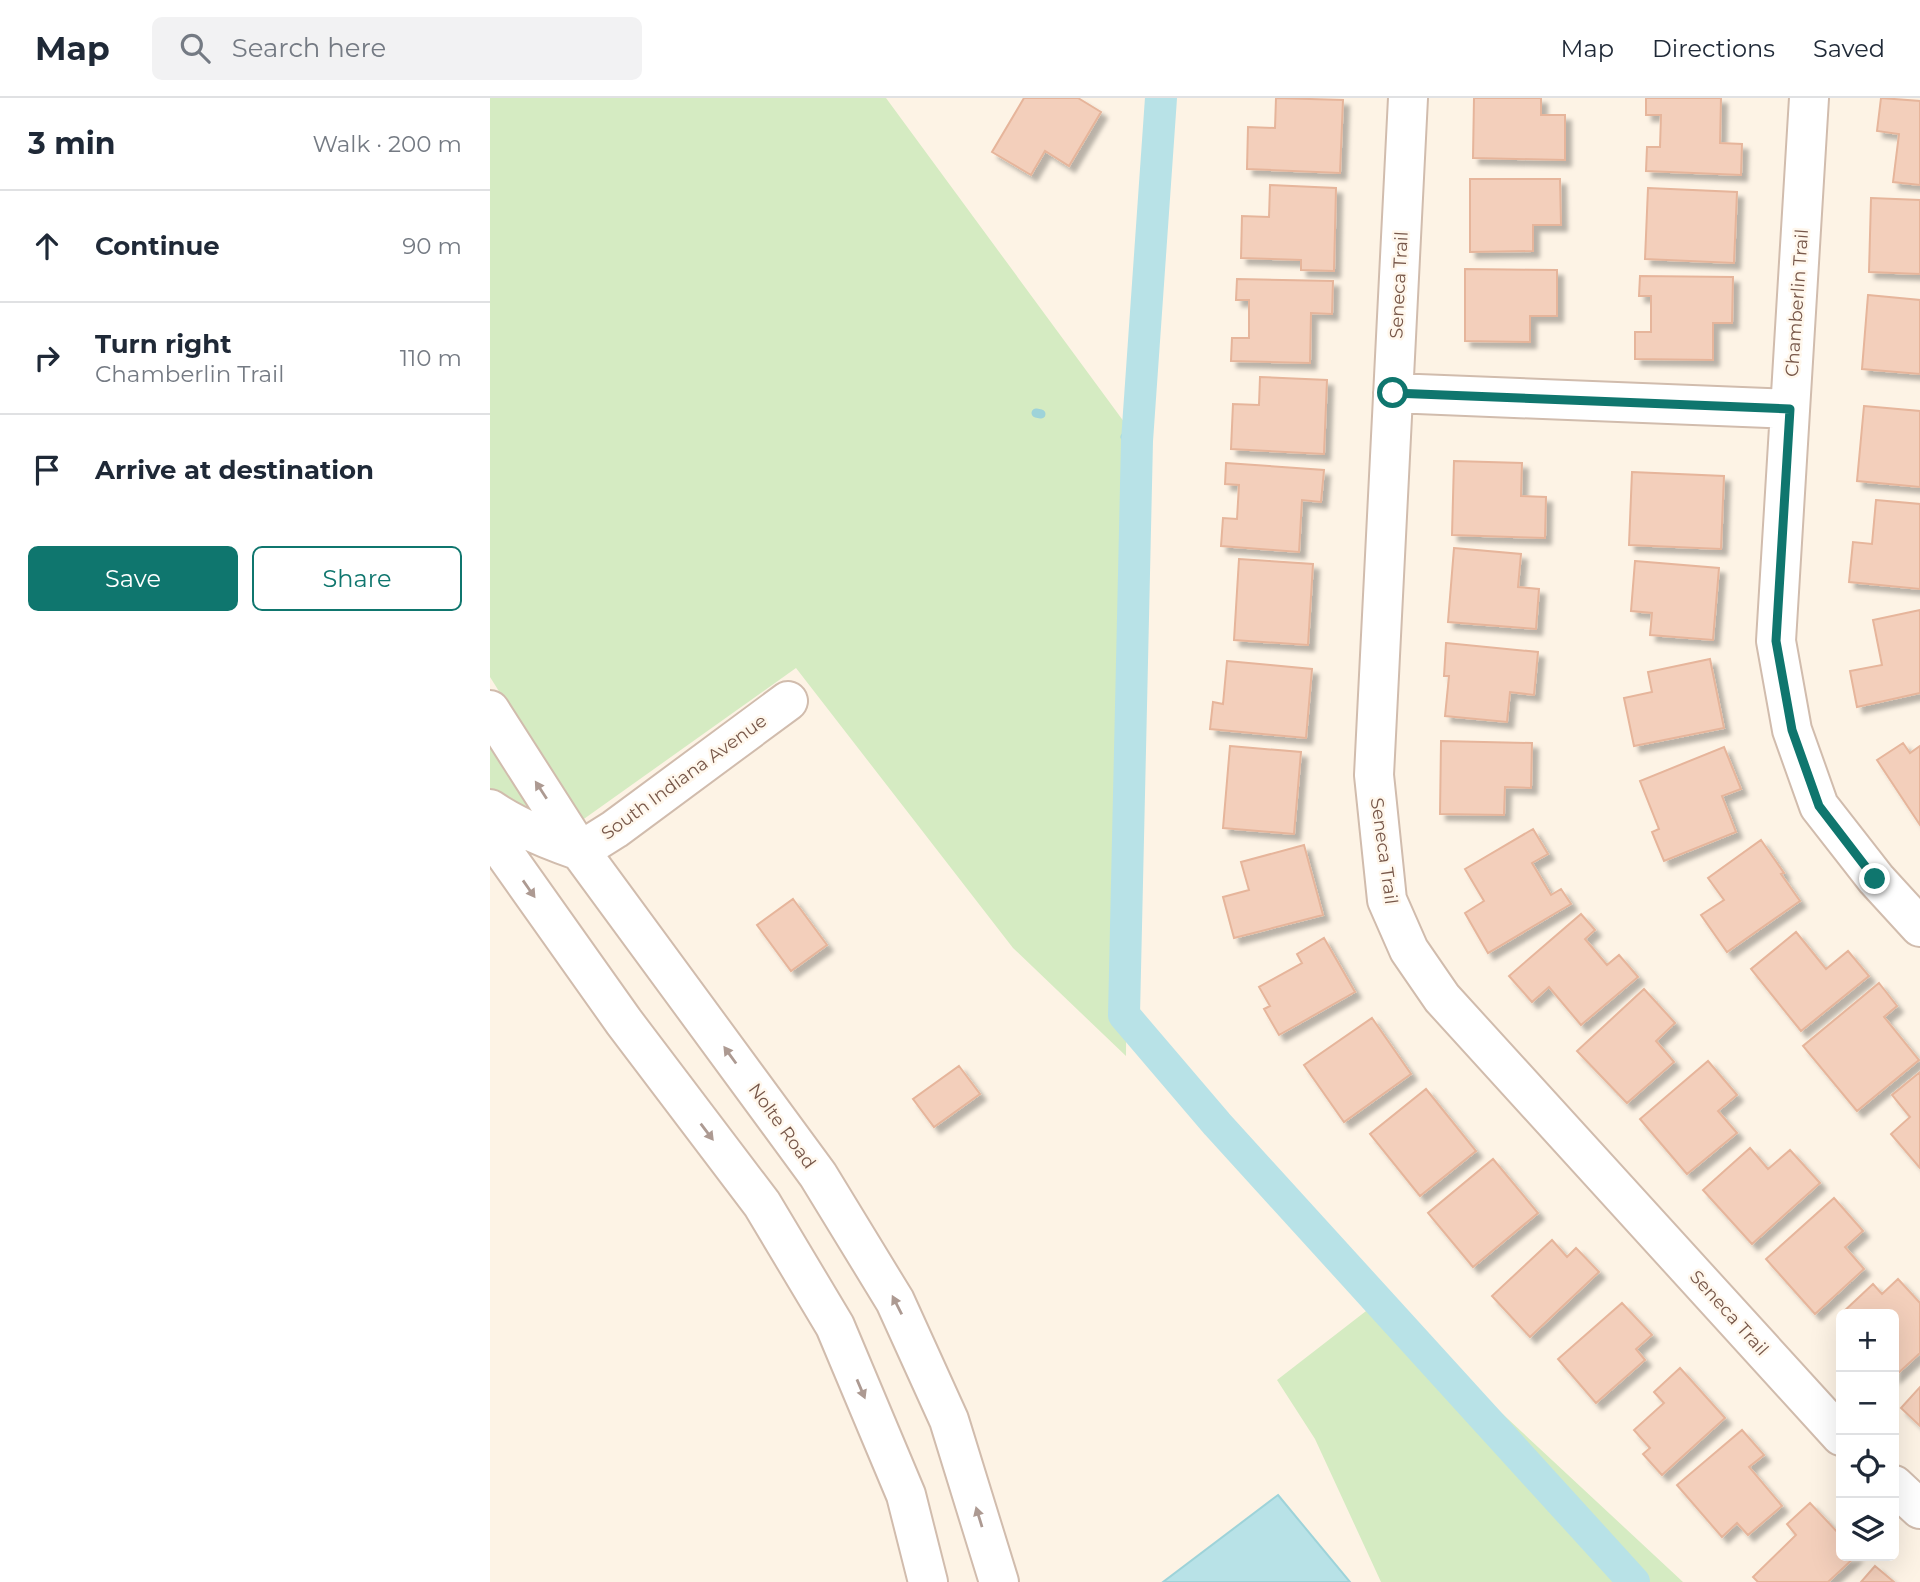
<!DOCTYPE html>
<html lang="en">
<head>
<meta charset="utf-8">
<style>
	:root { --surface:#fff; --page:#f2f2f3; --text:#1f2937; --muted:#747a83; --line:#e0e1e3; --accent:#0f766e }
	body { margin:0; font-family:Montserrat,sans-serif; background:var(--page); color:var(--text) }
	.controls { position:absolute; right:21px; bottom:21px; display:grid; overflow:hidden; border-radius:10px; box-shadow:0 7px 28px #0002 }
	.controls button { width:63px; height:63px; display:grid; place-items:center; padding:0; border:0; border-bottom:2px solid var(--line); background:var(--surface); color:var(--text); font:35px sans-serif }
	.stop { position:absolute; width:21px; height:21px; margin:-16px; border:5px solid #0f766e; border-radius:50%; background:#fff }
	.stop.end { background:#0f766e; border-color:#fff; box-shadow:0 2px 7px #0008 }
	.list { margin:0; padding:0; list-style:none }
	h2 { display:flex; justify-content:space-between; align-items:center; height:91px; margin:0; padding:0 28px; font-size:30px }
	h2 small { font-size:23px; font-weight:400; color:var(--muted) }
	.list li { display:grid; grid-template-columns:46px 1fr auto; gap:21px; align-items:center; box-sizing:border-box; height:112px; padding:0 28px; border-top:2px solid var(--line) }
	.list b { display:block; font-size:26px; white-space:nowrap }
	.list p { margin:0; font-size:23px; white-space:nowrap; color:var(--muted) }
	.list em { font-size:23px; font-style:normal; color:var(--muted) }
	.actions { display:flex; gap:14px; padding:21px 28px }
	.actions a { flex:1; padding:16px 0; border:2px solid var(--accent); border-radius:10px; text-align:center; font-size:24px; color:var(--accent) }
	.actions .main { background:var(--accent); color:#fff }
	.icon { flex:none; width:38px; height:38px; fill:none; stroke:currentColor; stroke-width:2; stroke-linecap:round; stroke-linejoin:round }
	.map { position:relative; flex:none; width:1430px; height:1484px; overflow:hidden }
	header { display:flex; align-items:center; gap:42px; box-sizing:border-box; height:98px; padding:0 35px; background:var(--surface); border-bottom:2px solid var(--line) }
	header strong { font-size:33px }
	nav { display:flex; gap:38px; margin-inline-start:auto; font-size:24px }
	.search { width:490px; height:63px; background:var(--page); display:flex; align-items:center; gap:18px; box-sizing:border-box; padding:0 24px; border-radius:10px; color:var(--muted); font-size:26px }
	main { display:flex }
	aside { flex:1; background:var(--surface) }
	.map>svg:first-child { display:block }
</style>
</head>
<body>
<header>
<strong>Map</strong>
<div class="search"><svg class="icon" aria-label="search" viewBox="0 0 24 24"><circle cx="10" cy="10" r="6"/><path d="M15 15l6 6"/></svg>Search here</div>
<nav><a>Map</a><a>Directions</a><a>Saved</a></nav>
</header>
<main>
<aside>
<h2>3 min<small>Walk · 200 m</small></h2>
<ul class="list">
<li><svg class="icon" aria-label="ahead" viewBox="0 0 24 24"><path d="M12 20V5M6 11l6-6 6 6"/></svg><div><b>Continue</b></div><em>90 m</em></li>
<li><svg class="icon" aria-label="right" viewBox="0 0 24 24"><path d="M7 20v-9h11M14 6l5 5-5 5"/></svg><div><b>Turn right</b><p>Chamberlin Trail</p></div><em>110 m</em></li>
<li><svg class="icon" aria-label="arrive" viewBox="0 0 24 24"><path d="M6 21V4h12l-3 4 3 4H6"/></svg><div><b>Arrive at destination</b></div></li>
</ul>
<div class="actions"><a class="main">Save</a><a>Share</a></div>
</aside>
<div class="map">
<svg width="1430" height="1484" viewBox="0 0 1430 1484">
	<defs>
		<filter id="shadow"><feDropShadow dx="6" dy="6" stdDeviation="2" flood-color="#0004"/></filter>
	</defs>
	<rect width="100%" height="100%" fill="#fdf3e5"/>
	<path fill="#d5ebc2" d="M0 0H396L640 332 636 958 523 850 306 570 91 723 0 579Z
		M0 643 49 720 28 710 0 691Z
		M888 1200 889 1201 1193 1484H891L825 1341 787 1282 889 1203Z"/>
	<path fill="#b8e2e7" stroke="#9ed3d9" stroke-width="2" d="M788 1397 860 1484H673Z"/>
	<g fill="none" stroke-linecap="round" stroke-linejoin="round">
		<path stroke="#9ed3d9" stroke-width="9" d="M546 315 551 316
			M635 339 647 343"/>
		<path stroke="#b8e2e7" stroke-width="32" d="M671 0 647 343 634 917 727 1026 1144 1484"/>
	</g>
	<path fill="#f3cfbb" stroke="#e6b59b" stroke-width="2" filter="url(#shadow)" d="M534 0H588L611 14 579 68 555 53 541 77 502 54Z
		M786 0 853 2 850 75 757 71 758 29 785 30Z
		M984 0H1051V17H1075V62L983 60Z
		M1156 0H1231L1230 45 1252 46 1251 77 1156 73 1157 49H1170L1171 17H1156Z
		M1391 0 1430 3V87L1403 84 1409 36 1387 33Z
		M980 81H1070L1071 127H1043V153L980 154Z
		M780 87 846 90 844 173 811 172V162L751 160 752 118 779 119Z
		M1158 90 1247 94 1244 165 1155 161Z
		M1381 100 1430 102V176L1379 174Z
		M975 171 1067 172V218H1040V244L975 243Z
		M1150 178 1243 179 1242 225H1223V262L1145 261V234H1161V198H1149Z
		M747 181 843 183 842 216 821 215 820 265 741 263 742 240H759V202H746Z
		M1378 197 1430 202V276L1372 271Z
		M770 279 837 282 834 356 741 351 743 306 769 307Z
		M1374 308 1430 313V389L1367 383Z
		M964 363 1032 365 1031 398 1056 399 1055 440 962 437Z
		M736 365 834 372 831 404 812 402 809 454 731 448 733 420 747 421 749 387 735 386Z
		M1142 374 1234 378 1231 451 1139 447Z
		M1386 402 1430 406V491L1359 484 1363 444 1382 446Z
		M964 450 1031 456 1028 489 1049 491 1046 531 958 524Z
		M749 461 823 466 818 547 744 542Z
		M1145 463 1229 470 1223 542 1160 537 1162 515 1141 513Z
		M1430 512V595L1367 609 1360 573 1392 567 1383 522Z
		M956 545 1048 554 1044 597 1020 594 1017 624 955 618 959 578H954Z
		M1220 561 1234 630 1144 648 1134 600 1162 594 1158 574Z
		M737 563 822 571 816 640 720 631 723 604 733 606Z
		M951 643 1042 645 1041 690 1015 689 1014 717 950 716Z
		M1413 645 1420 655 1430 648V727L1387 662Z
		M740 648 811 654 804 736 733 730Z
		M1234 649 1251 691 1232 698 1246 734 1174 763 1162 734 1169 731 1150 683Z
		M1043 731 1058 756 1042 765 1061 797 1071 791 1081 806 998 855 975 815 994 803 975 771Z
		M1271 742 1294 775 1291 776 1310 803 1237 854 1211 817 1234 802 1218 780Z
		M814 747 833 817 744 840 733 799 759 792 751 764Z
		M303 801 337 847 301 873 267 827Z
		M1091 816 1105 832 1095 841 1117 867 1129 857 1148 879 1091 927 1059 889 1042 904 1019 878Z
		M1306 834 1336 871 1358 853 1379 878 1311 933 1261 871Z
		M834 840 865 894 789 937 774 911 780 908 769 889 812 865 807 856Z
		M1389 885 1407 908 1394 919 1429 962 1367 1013 1313 948Z
		M1154 891 1185 925 1166 943 1184 964 1137 1005 1087 953Z
		M882 920 921 976 854 1024 814 967Z
		M1218 963 1247 997 1228 1013 1247 1035 1197 1076 1150 1021Z
		M469 968 490 996 444 1029 423 1001Z
		M1430 974V1070L1401 1036 1420 1019 1402 997Z
		M936 991 986 1053 930 1098 880 1036Z
		M1260 1050 1278 1071 1300 1052 1330 1085 1262 1146 1213 1092Z
		M1003 1061 1048 1115 983 1169 938 1115Z
		M1344 1100 1373 1133 1355 1149 1374 1171 1325 1216 1276 1161Z
		M1062 1142 1077 1159 1086 1150 1109 1174 1040 1239 1002 1198Z
		M1408 1181 1430 1205V1255L1404 1279V1216H1351L1383 1186 1392 1196Z
		M1132 1205 1162 1237 1146 1251 1155 1262 1106 1305 1068 1261Z
		M1190 1270 1235 1320 1172 1377 1153 1356 1160 1350 1144 1332 1174 1305 1164 1294Z
		M1430 1289V1328L1411 1310Z
		M1252 1332 1274 1357 1259 1369 1292 1408 1258 1437 1247 1425 1232 1439 1187 1387Z
		M1320 1405 1351 1438V1458H1366L1338 1484H1268L1263 1479 1306 1437 1297 1426Z
		M1385 1468 1404 1484H1371Z"/>
	<g fill="none" stroke-linecap="round" stroke-linejoin="round">
		<defs>
			<path id="minor" d="M918 0 884 677 897 802 919 852 952 900 1351 1338
				M1319 0 1286 543 1302 632 1329 708 1386 781 1430 829
				M903 295 1300 311
				M0 612 90 753 328 1077 405 1203 459 1322 509 1484
				M0 711C28 730 58 742 90 753L125 731 298 603
				M0 735 134 924 272 1106 345 1228 416 1397 438 1484
				M1404 1387 1430 1411"/>
		</defs>
		<use href="#minor" stroke="#d1bcad" stroke-width="42"/>
		<use href="#minor" stroke="#fff" stroke-width="38"/>
	</g>
	<defs><path id="oneway-solid" d="M-6-.8H1V-3.2L6.5 0L1 3.2V.8H-6Z" transform="scale(1.75)"/></defs>
	<g fill="#ad9a92">
		<use href="#oneway-solid" transform="translate(51 692) rotate(-123)"/>
		<use href="#oneway-solid" transform="translate(39 791) rotate(55)"/>
		<use href="#oneway-solid" transform="translate(240 957) rotate(-126)"/>
		<use href="#oneway-solid" transform="translate(217 1034) rotate(53)"/>
		<use href="#oneway-solid" transform="translate(407 1207) rotate(-117)"/>
		<use href="#oneway-solid" transform="translate(371 1291) rotate(67)"/>
		<use href="#oneway-solid" transform="translate(489 1419) rotate(-107)"/>
	</g>
	<g fill="none" stroke-linecap="round" stroke-linejoin="round">
		<path stroke="#0f766e" stroke-width="9" d="M903 295 1300 311 1286 543 1302 632 1329 708 1385 781"/>
	</g>
	<g text-anchor="middle" stroke-width="5" stroke-linejoin="round" paint-order="stroke">
		<g font-size="18" fill="#775749" stroke="#fff7ec">
			<text transform="translate(909 187) rotate(-87)" y="6">Seneca Trail</text>
			<text transform="translate(1307 205) rotate(-86)" y="6">Chamberlin Trail</text>
			<text transform="translate(194 679) rotate(-36)" y="6">South Indiana Avenue</text>
			<text transform="translate(894 753) rotate(82)" y="6">Seneca Trail</text>
			<text transform="translate(292 1028) rotate(54)" y="6">Nolte Road</text>
			<text transform="translate(1239 1215) rotate(48)" y="6">Seneca Trail</text>
		</g>
	</g>
</svg>
<div class="controls">
<button>+</button>
<button>−</button>
<button><svg class="icon" aria-label="locate" viewBox="0 0 24 24"><circle cx="12" cy="12" r="6"/><path d="M12 2v4M12 18v4M2 12h4M18 12h4"/></svg></button>
<button><svg class="icon" aria-label="layers" viewBox="0 0 24 24"><path d="M12 4l9 5-9 5-9-5zM3 14l9 5 9-5"/></svg></button>
</div>
<div class="stop" style="left:903px;top:295px"></div>
<div class="stop end" style="left:1385px;top:781px"></div>
</div>
</main>
</body>
</html>
